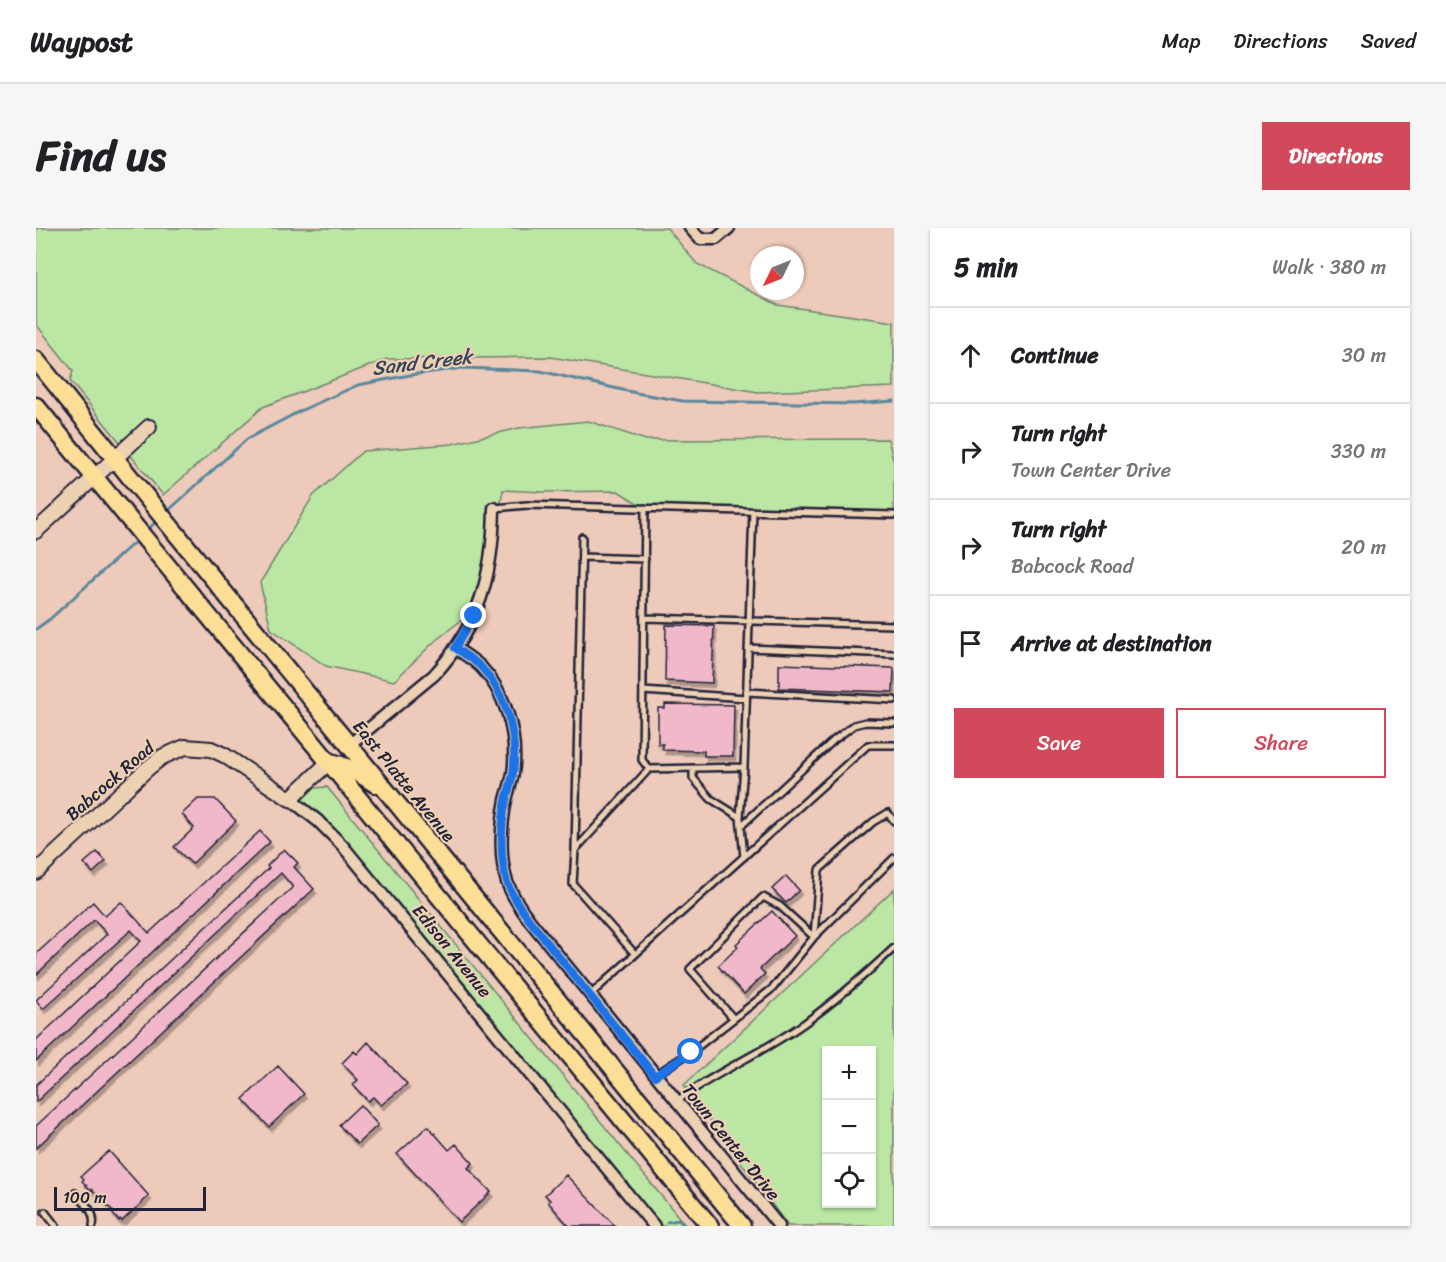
<!DOCTYPE html>
<html lang="en">
<head>
<meta charset="utf-8">
<style>
	:root { --surface:#fff; --page:#f6f6f6; --text:#202124; --muted:#757577; --line:#e0e0e0; --accent:#d1495b }
	body { margin:0; font-family:Sriracha,sans-serif; background:var(--page); color:var(--text) }
	.controls { position:absolute; right:18px; bottom:18px; display:grid; overflow:hidden; border-radius:0px; box-shadow:0 2px 4px #0004 }
	.controls button { width:54px; height:54px; display:grid; place-items:center; padding:0; border:0; border-bottom:2px solid var(--line); background:var(--surface); color:var(--text); font:30px sans-serif }
	.compass { position:absolute; left:714px; top:18px; width:54px; height:54px; border-radius:50%; background:var(--surface); box-shadow:0 2px 4px #0004; rotate:227deg }
	.scale { position:absolute; left:18px; bottom:15px; width:152px; box-sizing:border-box; padding-left:6px; border:3px solid #22223b; border-top:0; font-size:16px; line-height:21px; white-space:nowrap; color:#22223b; -webkit-text-stroke:4px #edd1b3; paint-order:stroke }
	.stop { position:absolute; width:18px; height:18px; margin:-14px; border:4px solid #1a73e8; border-radius:50%; background:#fff }
	.stop.end { background:#1a73e8; border-color:#fff; box-shadow:0 2px 6px #0008 }
	.list { margin:0; padding:0; list-style:none }
	h2 { display:flex; justify-content:space-between; align-items:center; height:78px; margin:0; padding:0 24px; font-size:26px }
	h2 small { font-size:20px; font-weight:400; color:var(--muted) }
	.list li { display:grid; grid-template-columns:39px 1fr auto; gap:18px; align-items:center; box-sizing:border-box; height:96px; padding:0 24px; border-top:2px solid var(--line) }
	.list b { display:block; font-size:22px; white-space:nowrap }
	.list p { margin:0; font-size:20px; white-space:nowrap; color:var(--muted) }
	.list em { font-size:20px; font-style:normal; color:var(--muted) }
	.actions { display:flex; gap:12px; padding:18px 24px }
	.actions a { flex:1; padding:14px 0; border:2px solid var(--accent); border-radius:0px; text-align:center; font-size:21px; color:var(--accent) }
	.actions .main { background:var(--accent); color:#fff }
	.icon { flex:none; width:33px; height:33px; fill:none; stroke:currentColor; stroke-width:2; stroke-linecap:round; stroke-linejoin:round }
	.map { position:relative; flex:none; width:858px; height:998px; overflow:hidden; border-radius:0px }
	header { display:flex; align-items:center; gap:36px; box-sizing:border-box; height:84px; padding:0 30px; background:var(--surface); border-bottom:2px solid var(--line) }
	header strong { font-size:28px }
	nav { display:flex; gap:33px; margin-inline-start:auto; font-size:21px }
	.intro { display:flex; align-items:center; justify-content:space-between; box-sizing:border-box; height:144px; padding:0 36px }
	h1 { margin:0; font-size:42px }
	.button { padding:15px 27px; border-radius:0px; background:var(--accent); color:#fff; font-size:21px; font-weight:700 }
	main { display:flex; gap:36px; padding:0 36px }
	aside { flex:1; background:var(--surface); border-radius:0px; box-shadow:0 2px 4px #0004 }
	.map>svg:first-child { display:block }
</style>
</head>
<body>
<header>
<strong>Waypost</strong>
<nav><a>Map</a><a>Directions</a><a>Saved</a></nav>
</header>
<div class="intro"><h1>Find us</h1><a class="button">Directions</a></div>
<main>
<div class="map">
<svg width="858" height="998" viewBox="0 0 858 998">
	<defs>
		<filter id="shadow"><feDropShadow dx="2.5" dy="4.5" stdDeviation="0" flood-color="#0004"/></filter>
	</defs>
	<rect width="100%" height="100%" fill="#eecaba"/>
	<filter id="ink" filterUnits="userSpaceOnUse"><feTurbulence type="fractalNoise" baseFrequency=".0167" numOctaves="2"/><feDisplacementMap in="SourceGraphic" scale="12" xChannelSelector="R" yChannelSelector="G"/><feConvolveMatrix kernelMatrix="1 2 1 2 8 2 1 2 1" color-interpolation-filters="sRGB"/></filter>
	<g filter="url(#ink)">
		<path fill="#bbe6a3" stroke="#6e846f" stroke-width="1.5" fill-rule="evenodd" d="M0 0H631L661 36 742 77 858 94V159L722 164 515 129 351 131 227 179 127 267 34 153 37 143 0 96Z
			M552 193 610 212 852 211 858 235V287L609 280 582 263 508 264 467 262 458 314 443 378 399 413 358 453 290 438 235 401 224 355 277 268 327 223 416 216 483 200Z
			M291 559 650 998H622L408 741 302 605 265 573 278 560Z
			M858 661V998H752L648 857ZM790 822H836V976H790Z"/>
		<g fill="none" stroke-linecap="round" stroke-linejoin="round">
			<path stroke="#5a879d" stroke-width="3" d="M131 284 211 211 266 182 322 157 374 147 426 140 504 143 600 165 647 173 817 176 858 173
				M109 304 122 292
				M0 401 14 391 102 311
				M631 994 643 992 648 998"/>
		</g>
		<path fill="#f1b8ca" stroke="#22223b" stroke-width="1.5" filter="url(#shadow)" d="M630 397 678 398 676 455 629 453Z
			M743 436 858 440 857 464 743 460Z
			M629 476 698 477 697 528H668V523L627 522V516H622V480H629Z
			M162 571H179L200 593 156 636 138 619 158 600 146 586Z
			M224 603 234 614 0 833V812L105 713 95 702 7 781 0 772 71 706 58 692 0 747V726L57 674 69 688 85 674 113 705Z
			M248 621 262 635 258 639 278 661 0 920V898L257 659 245 645 0 874V857L233 640 231 638Z
			M61 624 70 633 57 645 48 635Z
			M750 648 763 662 750 675 736 661Z
			M736 683 759 708 724 741 729 746 708 766 682 738 702 719 700 716Z
			M332 814 371 856 345 877 337 869 332 873 317 857 322 852 306 835 318 823 321 826Z
			M242 838 268 866 233 899 207 871Z
			M324 877 342 897 321 916 303 897Z
			M392 898 413 922 420 916 437 935 432 940 455 964 423 994 361 926Z
			M73 923 113 968 86 993 84 991 83 993 75 984 77 983 56 961 55 962 46 953 48 951 45 948Z
			M530 947 579 998H533L512 974 514 972 509 967Z"/>
		<g fill="none" stroke-linecap="round" stroke-linejoin="round">
			<defs>
				<path id="service" d="M458 280 491 277 858 287
					M609 280 606 532 613 541 708 539 717 283
					M546 309 539 622 613 541
					M546 329 609 331
					M608 390 858 397
					M712 420 858 426
					M607 463 710 470
					M710 464 858 472
					M657 541V550L675 571 704 589 708 629
					M704 589 708 539
					M705 598 798 512 818 497 830 494 858 495
					M539 622 537 656 599 726
					M778 709 783 642 837 594 852 585 858 593
					M554 767 832 517H858
					M697 790 654 741 727 669 744 678 778 709
					M619 847 655 824 737 760 778 709 858 630
					M641 873C682 842 729 824 770 794 801 772 830 746 858 720
					M39 965C48 975 60 983 57 998
					M9 984 20 998"/>
				<path id="minor" d="M654 0 664 11H680L693 0
					M419 420C428 426 438 432 445 439 469 464 480 503 478 536 478 548 473 560 470 572 465 597 463 629 471 654 476 668 485 681 494 693L743 998
					M313 517 398 447C444 397 457 346 458 280
					M254 571 282 593 306 617 618 998"/>
				<path id="tertiary" d="M0 303 113 199
					M0 644 112 540 126 529 149 519 175 521 188 527 254 571 293 534"/>
				<path id="trunk" d="M0 132 98 254 706 998
					M0 178 674 998
					M293 534C311 537 324 546 339 556"/>
			</defs>
			<use href="#service" stroke="#22223b" stroke-width="10"/>
			<use href="#minor" stroke="#22223b" stroke-width="15"/>
			<use href="#tertiary" stroke="#22223b" stroke-width="18"/>
			<use href="#trunk" stroke="#22223b" stroke-width="21"/>
			<use href="#service" stroke="#edd1b3" stroke-width="5"/>
			<use href="#minor" stroke="#edd1b3" stroke-width="10"/>
			<use href="#tertiary" stroke="#edd1b3" stroke-width="14"/>
			<use href="#trunk" stroke="#fcde96" stroke-width="16"/>
		</g>
	</g>
	<g fill="none" stroke-linecap="round" stroke-linejoin="round" filter="url(#ink)">
		<path stroke="#1a73e8" stroke-width="8" d="M438 388 419 420C428 426 438 432 445 439 469 464 480 503 478 536 478 548 473 560 470 572 465 597 463 629 471 654 476 668 485 681 494 693L619 848 655 824"/>
	</g>
	<g text-anchor="middle" stroke-width="4.5" stroke-linejoin="round" paint-order="stroke">
		<g font-size="18" fill="#22223b" stroke="#edd1b3">
			<text transform="translate(74 553) rotate(-41)" y="6">Babcock Road</text>
			<text transform="translate(368 553) rotate(51)" y="6">East Platte Avenue</text>
			<text transform="translate(416 723) rotate(51)" y="6">Edison Avenue</text>
			<text transform="translate(695 914) rotate(51)" y="6">Town Center Drive</text>
		</g>
		<g font-size="20" font-style="italic" fill="#35445c" stroke="#edd1b3">
			<text transform="translate(386 134) rotate(-7)" y="7">Sand Creek</text>
		</g>
	</g>
</svg>
<div class="controls">
<button>+</button>
<button>−</button>
<button><svg class="icon" aria-label="locate" viewBox="0 0 24 24"><circle cx="12" cy="12" r="6"/><path d="M12 2v4M12 18v4M2 12h4M18 12h4"/></svg></button>
</div>
<svg class="compass" viewBox="-18 -18 36 36"><path d="M0-13l5 13h-10z" fill="#e53935"/><path d="M0 13l5-13h-10z" fill="#757577"/></svg>
<div class="scale">100 m</div>
<div class="stop" style="left:655px;top:824px"></div>
<div class="stop end" style="left:438px;top:388px"></div>
</div>
<aside>
<h2>5 min<small>Walk · 380 m</small></h2>
<ul class="list">
<li><svg class="icon" aria-label="ahead" viewBox="0 0 24 24"><path d="M12 20V5M6 11l6-6 6 6"/></svg><div><b>Continue</b></div><em>30 m</em></li>
<li><svg class="icon" aria-label="right" viewBox="0 0 24 24"><path d="M7 20v-9h11M14 6l5 5-5 5"/></svg><div><b>Turn right</b><p>Town Center Drive</p></div><em>330 m</em></li>
<li><svg class="icon" aria-label="right" viewBox="0 0 24 24"><path d="M7 20v-9h11M14 6l5 5-5 5"/></svg><div><b>Turn right</b><p>Babcock Road</p></div><em>20 m</em></li>
<li><svg class="icon" aria-label="arrive" viewBox="0 0 24 24"><path d="M6 21V4h12l-3 4 3 4H6"/></svg><div><b>Arrive at destination</b></div></li>
</ul>
<div class="actions"><a class="main">Save</a><a>Share</a></div>
</aside>
</main>
</body>
</html>
